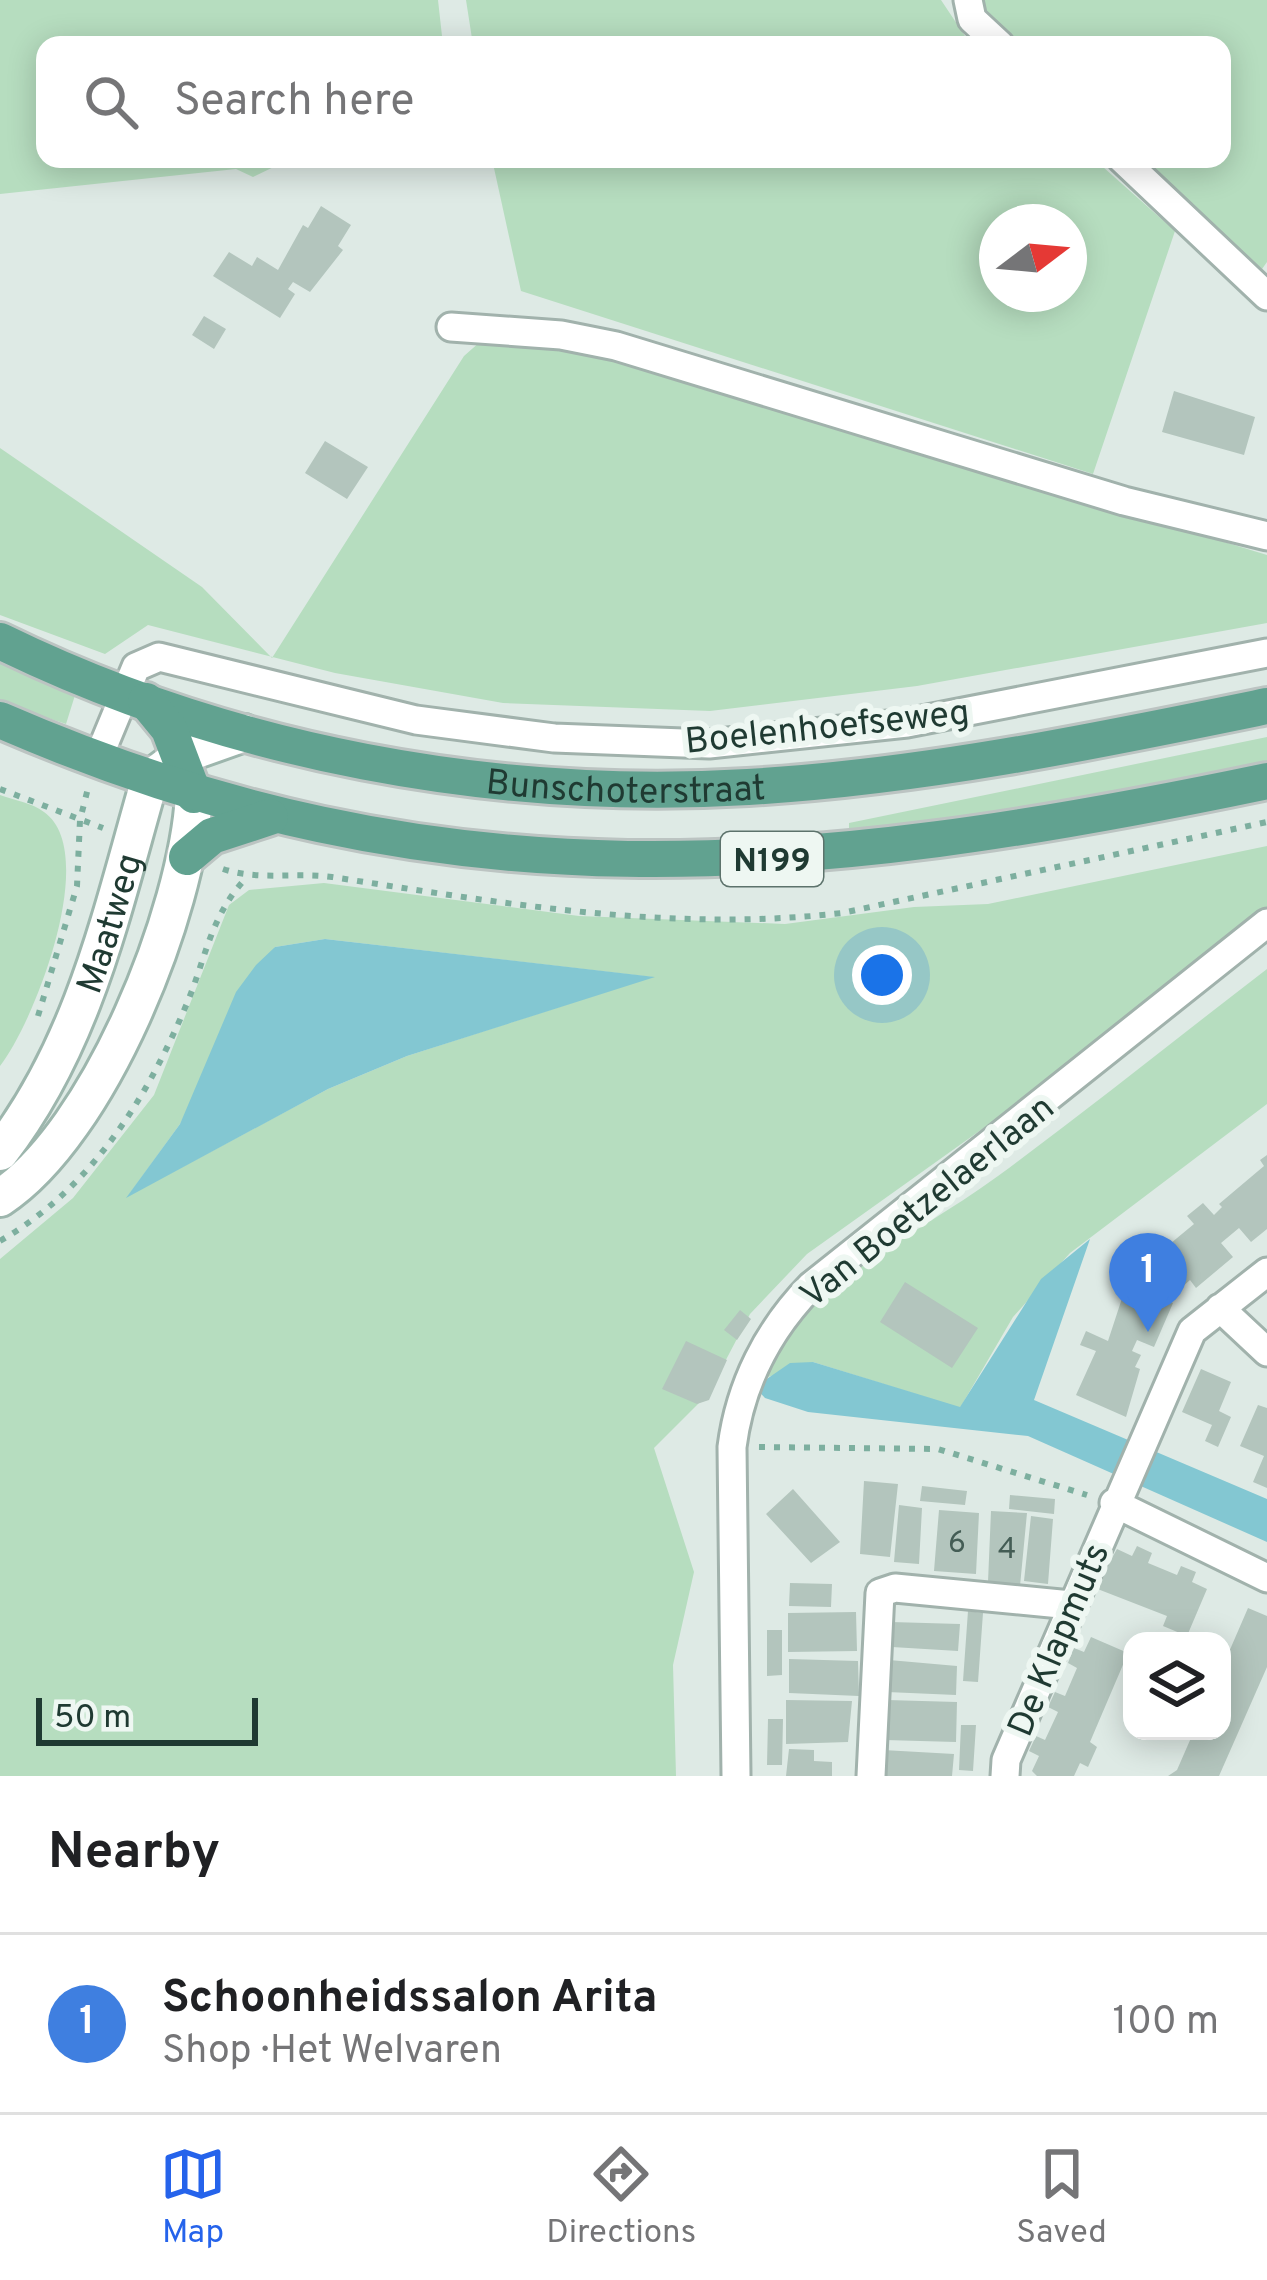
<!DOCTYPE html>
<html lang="en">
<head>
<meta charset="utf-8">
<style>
	:root { --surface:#fff; --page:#f6f6f6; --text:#202124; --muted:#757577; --line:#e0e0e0; --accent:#2563eb }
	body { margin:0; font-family:Overpass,sans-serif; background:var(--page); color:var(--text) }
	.controls { position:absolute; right:36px; bottom:36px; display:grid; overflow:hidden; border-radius:24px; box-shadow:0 6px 30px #0003 }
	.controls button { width:108px; height:108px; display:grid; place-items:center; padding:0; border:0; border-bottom:3px solid var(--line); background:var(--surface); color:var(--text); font:60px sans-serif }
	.compass { position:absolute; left:979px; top:204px; width:108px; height:108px; border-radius:50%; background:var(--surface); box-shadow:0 6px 30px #0003; rotate:74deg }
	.scale { position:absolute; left:36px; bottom:30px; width:222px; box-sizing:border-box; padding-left:12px; border:6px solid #1f3a32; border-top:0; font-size:33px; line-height:42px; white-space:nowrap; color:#1f3a32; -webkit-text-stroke:9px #eef7f2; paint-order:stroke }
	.you { position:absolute; left:882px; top:975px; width:42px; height:42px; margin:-30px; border:9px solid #fff; border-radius:50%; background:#1a73e8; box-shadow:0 0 0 18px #1a73e833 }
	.badge { display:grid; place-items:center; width:78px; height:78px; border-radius:50%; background:var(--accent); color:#fff; font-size:39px; font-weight:700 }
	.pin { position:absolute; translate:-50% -99px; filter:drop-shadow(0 3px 6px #0008) }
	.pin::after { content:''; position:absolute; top:63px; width:42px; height:36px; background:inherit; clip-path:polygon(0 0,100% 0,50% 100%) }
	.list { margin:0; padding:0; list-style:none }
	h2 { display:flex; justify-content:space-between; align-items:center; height:156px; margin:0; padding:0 48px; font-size:51px }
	h2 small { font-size:39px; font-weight:400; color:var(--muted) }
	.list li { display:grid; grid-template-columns:78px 1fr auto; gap:36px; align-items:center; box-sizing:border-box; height:180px; padding:0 48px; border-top:3px solid var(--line) }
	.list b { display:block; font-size:45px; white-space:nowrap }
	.list p { margin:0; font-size:39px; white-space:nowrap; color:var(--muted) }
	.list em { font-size:39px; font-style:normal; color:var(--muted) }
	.icon { flex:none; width:66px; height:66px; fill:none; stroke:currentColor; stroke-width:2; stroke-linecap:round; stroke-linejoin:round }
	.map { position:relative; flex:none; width:1267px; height:1776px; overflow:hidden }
	.search { position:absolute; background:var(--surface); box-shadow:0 6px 30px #0003; left:36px; right:36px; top:36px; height:132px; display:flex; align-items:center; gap:30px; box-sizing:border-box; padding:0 42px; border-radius:24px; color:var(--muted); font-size:45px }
	.sheet { height:336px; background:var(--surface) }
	nav { display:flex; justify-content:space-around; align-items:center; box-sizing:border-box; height:168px; border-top:3px solid var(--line); background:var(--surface); font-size:33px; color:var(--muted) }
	nav a { display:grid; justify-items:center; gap:6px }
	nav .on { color:var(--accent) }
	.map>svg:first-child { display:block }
</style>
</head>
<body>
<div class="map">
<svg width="1267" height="1776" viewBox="0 0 1267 1776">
	<rect width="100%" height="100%" fill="#deeae5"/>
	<path fill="#b6ddbf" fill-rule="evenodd" d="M0 0H438L443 45H45V159H310L284 162 253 177 236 169 0 194Z
		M466 0H941L971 45H473Z
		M975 0H1267V262L1262 269 1140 159H1222V45H1016Z
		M492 159H1094L1175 231 1093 474 521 291ZM997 222H1069V294H997Z
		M481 341 604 352 1267 555V623L917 686 710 711 503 703 335 673 148 625 105 654 0 615V448L202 587 272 658 464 356Z
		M0 660 76 692 66 724 0 702Z
		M1267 737V763L1070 802 849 836V823Z
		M0 795C13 800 33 803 44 812 101 852 34 1023 0 1066Z
		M1267 846V910L992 1122 807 1254 750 1314 708 1394 654 1448 694 1572 673 1665 676 1776H0V1259L73 1198 154 1095 229 905 249 890 324 883 579 916 785 924 914 907 988 904ZM325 939 652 977 407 1056 328 1089 128 1196 180 1124 275 947Z
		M1267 969V1104L1070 1253 1013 1317 960 1408 813 1362 756 1381C802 1285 915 1237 998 1176 1089 1109 1177 1038 1267 969Z"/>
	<path fill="#83c7d2" d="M325 939 655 977 407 1056 328 1089 126 1198 180 1124 236 992 256 965 275 947Z
		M1090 1239 1034 1400 1267 1499V1542L1028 1436 808 1412 765 1398 755 1387 790 1363 813 1362 960 1407 1041 1279Z"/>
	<path fill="#b3c5bd" d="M321 206 351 225 338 246 343 250 310 292 293 282 288 289 295 294 280 318 213 276 229 252 252 266 257 257 278 270 303 225 308 228Z
		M204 316 226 329 214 349 192 335Z
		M1174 391 1255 417 1244 455 1162 432Z
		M325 441 368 467 347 499 305 473Z
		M1267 1155V1229L1251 1242 1239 1228 1221 1243 1233 1257 1196 1288 1190 1280 1180 1289 1144 1256 1160 1243 1165 1248 1194 1224 1187 1216 1203 1203 1214 1215 1222 1207 1219 1204 1264 1166 1260 1160Z
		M1137 1274 1162 1285 1157 1296 1173 1303 1154 1347 1137 1340 1132 1351 1141 1355 1135 1367 1140 1369 1126 1417 1076 1395 1096 1351 1080 1345 1086 1331 1108 1341 1127 1283 1133 1285Z
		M905 1282 978 1328 952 1368 880 1322Z
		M740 1310 751 1319 737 1340 724 1330Z
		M686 1341 727 1360 709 1400 697 1404 662 1389Z
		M1201 1369 1231 1382 1219 1411 1231 1417 1218 1447 1205 1441 1212 1425 1182 1412Z
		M1258 1405 1267 1408V1488L1253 1482 1264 1456 1240 1446Z
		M864 1481 898 1484 890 1557 860 1554Z
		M922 1486 967 1491 965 1505 920 1501Z
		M793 1489 840 1542 811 1563 766 1514Z
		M1010 1495 1055 1499 1054 1514 1009 1509Z
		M899 1505 922 1508 919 1564 894 1562Z
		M939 1510 979 1513 976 1574 934 1571Z
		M991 1511 1027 1513 1020 1586 988 1582Z
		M1031 1516 1053 1519 1048 1584 1024 1581Z
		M1137 1546 1152 1553 1148 1563 1177 1575 1181 1566 1196 1572 1192 1582 1207 1589 1187 1636 1163 1626 1167 1616 1095 1588 1117 1549 1132 1556Z
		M790 1583 832 1584 831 1607 789 1606Z
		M1248 1608 1267 1616V1667L1219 1776H1168L1177 1770 1194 1731H1222V1668Z
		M968 1611 983 1613 978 1682 963 1681Z
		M856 1612 857 1651 788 1652V1613Z
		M891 1622 960 1624 958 1651 892 1647Z
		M767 1630H782V1675L767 1676Z
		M1091 1637 1128 1653 1090 1742 1097 1747 1088 1767 1080 1763 1074 1776H1037L1032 1771 1039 1756 1029 1751 1036 1736 1045 1740 1058 1712 1048 1707 1055 1692 1065 1696 1077 1668 1068 1663 1071 1655 1074 1648 1084 1652Z
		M789 1659 858 1661 859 1696 789 1693Z
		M889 1660 957 1666 956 1695 887 1692Z
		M786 1700 852 1701 848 1742 786 1744Z
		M887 1700 957 1702 956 1742 885 1740Z
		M768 1719H783L782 1765H767Z
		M961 1725H976L973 1771 959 1770Z
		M789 1749 814 1750V1761L832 1762V1776H786Z
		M883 1750 954 1754 952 1776H883Z"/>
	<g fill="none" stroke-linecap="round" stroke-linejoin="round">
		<defs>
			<path id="minor" d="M968 0 972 19 1000 45
				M1122 159 1267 296
				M451 327 561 335 616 346 1124 501 1267 536
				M97 761 136 667 159 657 416 720 554 738 709 744 907 723 1267 653
				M1220 1308 1267 1352
				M1114 1503 1267 1578
				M736 1776 732 1447C740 1385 768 1330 811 1286L1267 923
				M871 1776 880 1593 895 1588 1071 1605
				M1005 1776 1006 1760 1192 1331 1267 1272"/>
			<g id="secondary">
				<path id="s1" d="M0 1152C85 1042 112 910 150 779L182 755 244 733"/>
				<path d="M0 1198C100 1132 188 911 194 795"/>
			</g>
			<g id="primary">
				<path id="s2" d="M0 641C229 753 494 802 748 787 923 777 1096 741 1267 706"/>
				<path d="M146 701 169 729 194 795"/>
				<path d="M0 720C444 913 807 877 1267 781"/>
				<path d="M187 857 212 836 270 817"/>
			</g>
		</defs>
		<use href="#minor" stroke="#a1b2ac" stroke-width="33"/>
		<use href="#secondary" stroke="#9db6ad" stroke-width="42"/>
		<use href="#primary" stroke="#bcc4c2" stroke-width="42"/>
		<path stroke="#7daf9f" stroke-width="6" stroke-dasharray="6 9" stroke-linecap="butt" d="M0 789 103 828
			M223 869C259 881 295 872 332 877 502 903 670 933 842 913L1267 822
			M38 1016 77 886 80 820 89 784
			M0 1241C90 1189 145 1102 185 1008 206 960 209 917 247 877
			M759 1447 938 1449 1087 1495"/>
		<use href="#minor" stroke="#fff" stroke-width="27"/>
		<use href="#secondary" stroke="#fff" stroke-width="36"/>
		<use href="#primary" stroke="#61a290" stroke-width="36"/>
	</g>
	<g text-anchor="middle" stroke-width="12" stroke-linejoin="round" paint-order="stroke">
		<g font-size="30" fill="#445d55">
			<text x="957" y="1552">6</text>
			<text x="1007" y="1558">4</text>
		</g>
		<rect fill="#eef7f2" stroke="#5d736c" stroke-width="3" x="721" y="832" width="102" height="54" rx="9"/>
		<g font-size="33" font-weight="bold" fill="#1f3a32">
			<text x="772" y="871">N199</text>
		</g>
		<g font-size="36" fill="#1f3a32" stroke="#eef7f2">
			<text transform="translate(827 725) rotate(-6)" y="13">Boelenhoefseweg</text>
			<text dy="13" stroke="none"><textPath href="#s2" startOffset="648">Bunschoterstraat</textPath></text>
			<text dy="13" stroke="none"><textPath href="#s1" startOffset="255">Maatweg</textPath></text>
			<text transform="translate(926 1200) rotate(-39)" y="13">Van Boetzelaerlaan</text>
			<text transform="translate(1057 1639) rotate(-67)" y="13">De Klapmuts</text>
		</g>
	</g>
</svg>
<div class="controls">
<button><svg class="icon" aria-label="layers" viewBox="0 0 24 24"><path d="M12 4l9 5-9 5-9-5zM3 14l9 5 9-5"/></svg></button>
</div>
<svg class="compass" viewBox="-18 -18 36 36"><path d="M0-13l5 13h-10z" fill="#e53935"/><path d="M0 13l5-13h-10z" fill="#757577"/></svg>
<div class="scale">50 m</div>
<div class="you"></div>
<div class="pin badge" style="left:1148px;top:1332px;background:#3f7fe0">1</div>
<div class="search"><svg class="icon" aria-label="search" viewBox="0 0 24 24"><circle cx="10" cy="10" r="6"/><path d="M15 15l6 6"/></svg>Search here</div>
</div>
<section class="sheet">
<h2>Nearby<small></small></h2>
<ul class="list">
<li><span class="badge" style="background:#3f7fe0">1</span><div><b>Schoonheidssalon Arita</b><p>Shop · Het Welvaren</p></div><em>100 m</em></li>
</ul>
</section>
<nav>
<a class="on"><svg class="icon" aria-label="map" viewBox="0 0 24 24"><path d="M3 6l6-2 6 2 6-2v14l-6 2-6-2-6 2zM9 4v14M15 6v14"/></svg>Map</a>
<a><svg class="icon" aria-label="directions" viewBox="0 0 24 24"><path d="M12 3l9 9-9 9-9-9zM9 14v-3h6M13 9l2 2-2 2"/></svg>Directions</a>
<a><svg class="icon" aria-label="saved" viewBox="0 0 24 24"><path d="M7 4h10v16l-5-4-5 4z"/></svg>Saved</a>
</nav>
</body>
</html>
